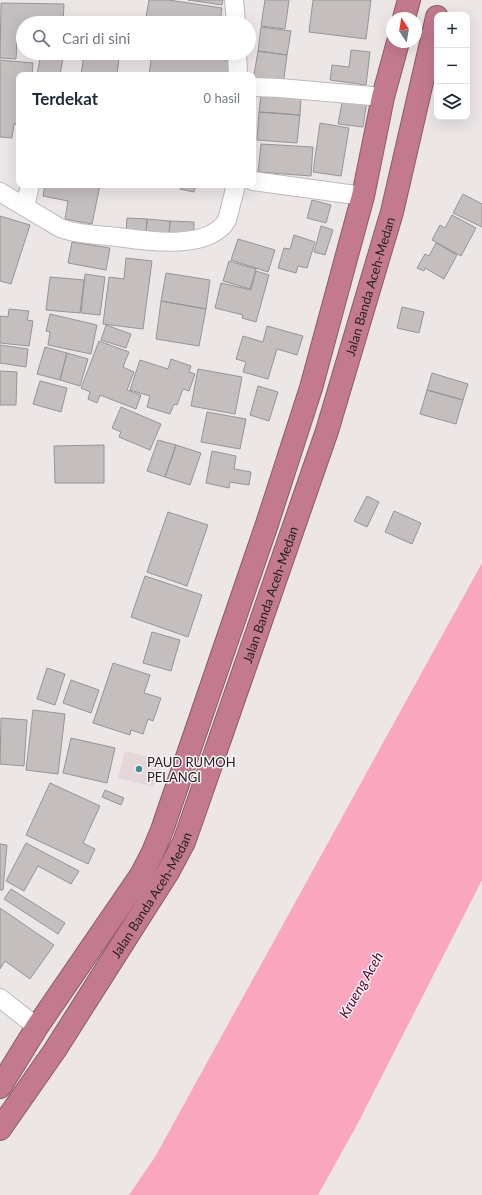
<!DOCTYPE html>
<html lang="id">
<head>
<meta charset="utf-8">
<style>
	:root { --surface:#fff; --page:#f6f6f7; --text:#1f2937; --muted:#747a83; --line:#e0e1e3 }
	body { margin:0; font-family:Lato,sans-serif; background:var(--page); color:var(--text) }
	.controls { position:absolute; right:12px; top:12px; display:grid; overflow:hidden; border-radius:8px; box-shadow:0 4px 16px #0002 }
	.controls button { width:36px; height:36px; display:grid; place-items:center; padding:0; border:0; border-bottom:1px solid var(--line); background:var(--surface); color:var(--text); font:20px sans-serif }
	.compass { position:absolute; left:386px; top:12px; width:36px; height:36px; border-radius:50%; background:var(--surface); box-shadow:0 4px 16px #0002; rotate:348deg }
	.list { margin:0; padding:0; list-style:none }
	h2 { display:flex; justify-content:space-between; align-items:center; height:52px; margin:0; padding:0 16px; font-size:17px }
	h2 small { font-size:13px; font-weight:400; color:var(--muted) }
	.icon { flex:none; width:22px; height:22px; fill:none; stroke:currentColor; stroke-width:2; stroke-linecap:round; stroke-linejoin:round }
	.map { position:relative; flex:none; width:482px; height:1195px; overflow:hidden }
	.search { position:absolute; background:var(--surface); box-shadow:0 4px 16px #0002; left:16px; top:16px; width:240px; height:44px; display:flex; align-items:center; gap:10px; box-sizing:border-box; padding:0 14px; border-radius:22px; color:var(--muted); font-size:15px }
	.panel { position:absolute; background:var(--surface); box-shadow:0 4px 16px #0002; left:16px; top:72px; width:240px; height:116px; border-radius:8px }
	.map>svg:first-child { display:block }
</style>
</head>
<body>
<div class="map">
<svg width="482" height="1195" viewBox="0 0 482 1195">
	<rect width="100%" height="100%" fill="#ece6e7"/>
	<path fill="#e5d6da" d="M125 751 161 760 154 787 118 778Z"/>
	<path fill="#faa6be" d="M482 563V880L358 1123 318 1195H129L155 1157Z"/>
	<path fill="#c4bebf" stroke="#989394" d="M149 0H169L222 8 220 23H145Z
		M188 0H223L222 5Z
		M265 0H289L285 29 261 26Z
		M313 0H371L366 39 309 32Z
		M1 3 64 4 63 23H23V41H17L16 59 0 58Z
		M261 27 291 31 287 55 258 51Z
		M351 50 370 52 366 85 330 80 332 65 349 67Z
		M258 51 287 55 283 85 253 81Z
		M41 53H64L60 75H37Z
		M152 53 168 56V53H219V59L234 61 232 75H149Z
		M84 54 119 58 117 75H81Z
		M0 60 33 63 32 75H19V125L14 124 12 138 0 137Z
		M261 95 301 98 300 115 259 112Z
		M343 98 367 101 363 127 338 124Z
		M259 112 300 115 297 143 257 140Z
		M320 123 349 128 341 176 313 172Z
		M261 144 313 147 311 176 258 172Z
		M45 185H100L92 224 65 219 68 201 43 196Z
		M181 185H196L194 192 180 189Z
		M463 194 482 204V227L453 213Z
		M312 200 331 205 326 223 307 218Z
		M452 215 476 228 461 256 432 240 440 225 445 228Z
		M0 216 30 225 11 284 0 281Z
		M127 218 147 219 146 234 126 233Z
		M147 219 170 221 169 235 146 234Z
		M170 221 194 222V237L169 235Z
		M321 226 333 230 325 255 314 252Z
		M294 235 315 242 307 268 298 266 296 273 278 268 284 248 290 249Z
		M238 239 275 250 268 272 231 260Z
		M72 242 110 248 106 270 68 263Z
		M436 243 457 255 444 279 425 268 424 271 417 268 425 254 429 256Z
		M126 258 152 261 143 329 103 324 109 277 124 279Z
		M229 261 256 269 250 289 223 281Z
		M256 271 269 275 256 322 242 318 243 315 215 308 221 283 251 290Z
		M166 273 210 280 206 309 161 301Z
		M85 274 105 277 100 315 81 313Z
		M50 277 84 280 80 313 46 310Z
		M161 301 206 309 199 346 156 339Z
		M402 307 424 312 419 333 397 328Z
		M9 309 29 311 27 320 33 321 29 346 0 343V316L8 317Z
		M50 314 97 325 91 354 48 345 50 332 46 331Z
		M106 325 131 334 126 348 101 340Z
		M267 326 303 336 297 355 277 349 268 379 243 372 246 362 236 359 243 336 263 342Z
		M99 341 129 352 123 367 134 372 127 390 141 395 136 409 100 395 97 403 88 399 90 392 81 388Z
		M0 345 28 349 26 367 0 363Z
		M45 347 67 353 60 380 37 374Z
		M67 353 88 359 80 386 60 380Z
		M171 359 191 366 189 372 195 374 189 391 183 389 177 405 174 404 170 414 147 407 150 396 130 390 140 360 168 369Z
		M198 369 242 377 235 414 191 406Z
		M0 371 17 372 16 405H0Z
		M432 373 468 384 463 400 427 390Z
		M40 381 67 388 61 412 33 404Z
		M258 386 278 392 269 421 250 415Z
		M427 390 463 400 456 424 420 414Z
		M121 407 161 424 150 450 119 437 121 432 112 428Z
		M207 412 246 419 240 449 201 442Z
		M158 440 176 445 165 477 147 471Z
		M104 445V483H55L54 446Z
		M176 445 201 453 190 485 165 477Z
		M212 451 236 456 234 469 251 472 249 485 230 482 229 488 206 483Z
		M367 496 379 502 367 527 354 521Z
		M394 511 421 523 412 544 385 532Z
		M168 512 208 525 187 586 147 572Z
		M145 576 202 595 188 637 131 617Z
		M152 632 180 640 171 671 143 663Z
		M113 663 150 675 144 693 161 698 153 721 148 719 143 734 131 730 130 735 93 723Z
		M47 668 65 674 55 705 37 699Z
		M71 680 99 690 91 713 63 703Z
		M33 710 65 714 58 774 26 770Z
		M1 718 27 720 24 766 0 764Z
		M71 738 115 748 107 783 63 773Z
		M50 783 100 806 83 843 95 849 88 864 26 835Z
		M105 790 124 798 121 805 102 797Z
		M26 843 79 871 71 884 38 866 24 891 6 881Z
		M0 844 7 845 3 890H0Z
		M11 889 65 923 58 934 4 899Z
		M0 908 54 945 30 979 5 961 0 969Z"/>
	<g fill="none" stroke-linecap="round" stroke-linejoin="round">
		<defs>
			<path id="street" d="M234 0 236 23
				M237 53 238 75
				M253 87 280 88 383 97
				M253 181 363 196
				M0 192C15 201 30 210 45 219 51 222 57 227 63 229 81 235 100 235 118 237 147 241 209 251 227 220L236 185
				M25 207 30 185
				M0 998 37 1027"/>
			<g id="highway">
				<path d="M404 18 409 0"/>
				<path d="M0 1087 37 1027 141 875 152 854 162 830 267 524 311 388 363 196 383 97 398 42"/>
				<path id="s1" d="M0 1129 55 1050 168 872 184 842 196 808 327 431 392 212 437 17"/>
			</g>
		</defs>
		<use href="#street" stroke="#beb9ba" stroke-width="20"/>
		<use href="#highway" stroke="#8b5b69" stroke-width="24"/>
		<use href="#street" stroke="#fff" stroke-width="18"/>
		<use href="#highway" stroke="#c37a8f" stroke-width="22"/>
	</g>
	<circle fill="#468b97" stroke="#f9f3f4" stroke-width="1.5" cx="139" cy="769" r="4"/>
	<g text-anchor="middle" stroke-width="3" stroke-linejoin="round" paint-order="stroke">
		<g font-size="13" fill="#242222" stroke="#f9f3f4">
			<text dy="5" stroke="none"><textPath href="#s1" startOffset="927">Jalan Banda Aceh-Medan</textPath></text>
			<text dy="5" stroke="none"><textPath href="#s1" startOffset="603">Jalan Banda Aceh-Medan</textPath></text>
			<text dy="5" stroke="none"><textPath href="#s1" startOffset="279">Jalan Banda Aceh-Medan</textPath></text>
		</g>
		<g font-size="13" fill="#242222" stroke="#f9f3f4" text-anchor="start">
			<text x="147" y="767">PAUD RUMOH<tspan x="147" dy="15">PELANGI</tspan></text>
		</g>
		<g font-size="14" font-style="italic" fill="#5e002d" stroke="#f9f3f4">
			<text transform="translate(361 985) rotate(-60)" y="5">Krueng Aceh</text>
		</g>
	</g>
</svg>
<div class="controls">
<button>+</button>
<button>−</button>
<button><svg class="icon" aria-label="layers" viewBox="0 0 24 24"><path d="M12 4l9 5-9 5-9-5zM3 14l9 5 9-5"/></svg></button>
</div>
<svg class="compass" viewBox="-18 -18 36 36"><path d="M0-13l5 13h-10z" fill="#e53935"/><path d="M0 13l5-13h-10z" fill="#747a83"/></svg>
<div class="search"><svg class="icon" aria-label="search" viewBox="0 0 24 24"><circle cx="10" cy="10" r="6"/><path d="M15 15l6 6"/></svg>Cari di sini</div>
<section class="panel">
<h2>Terdekat<small>0 hasil</small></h2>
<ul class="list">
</ul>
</section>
</div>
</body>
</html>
